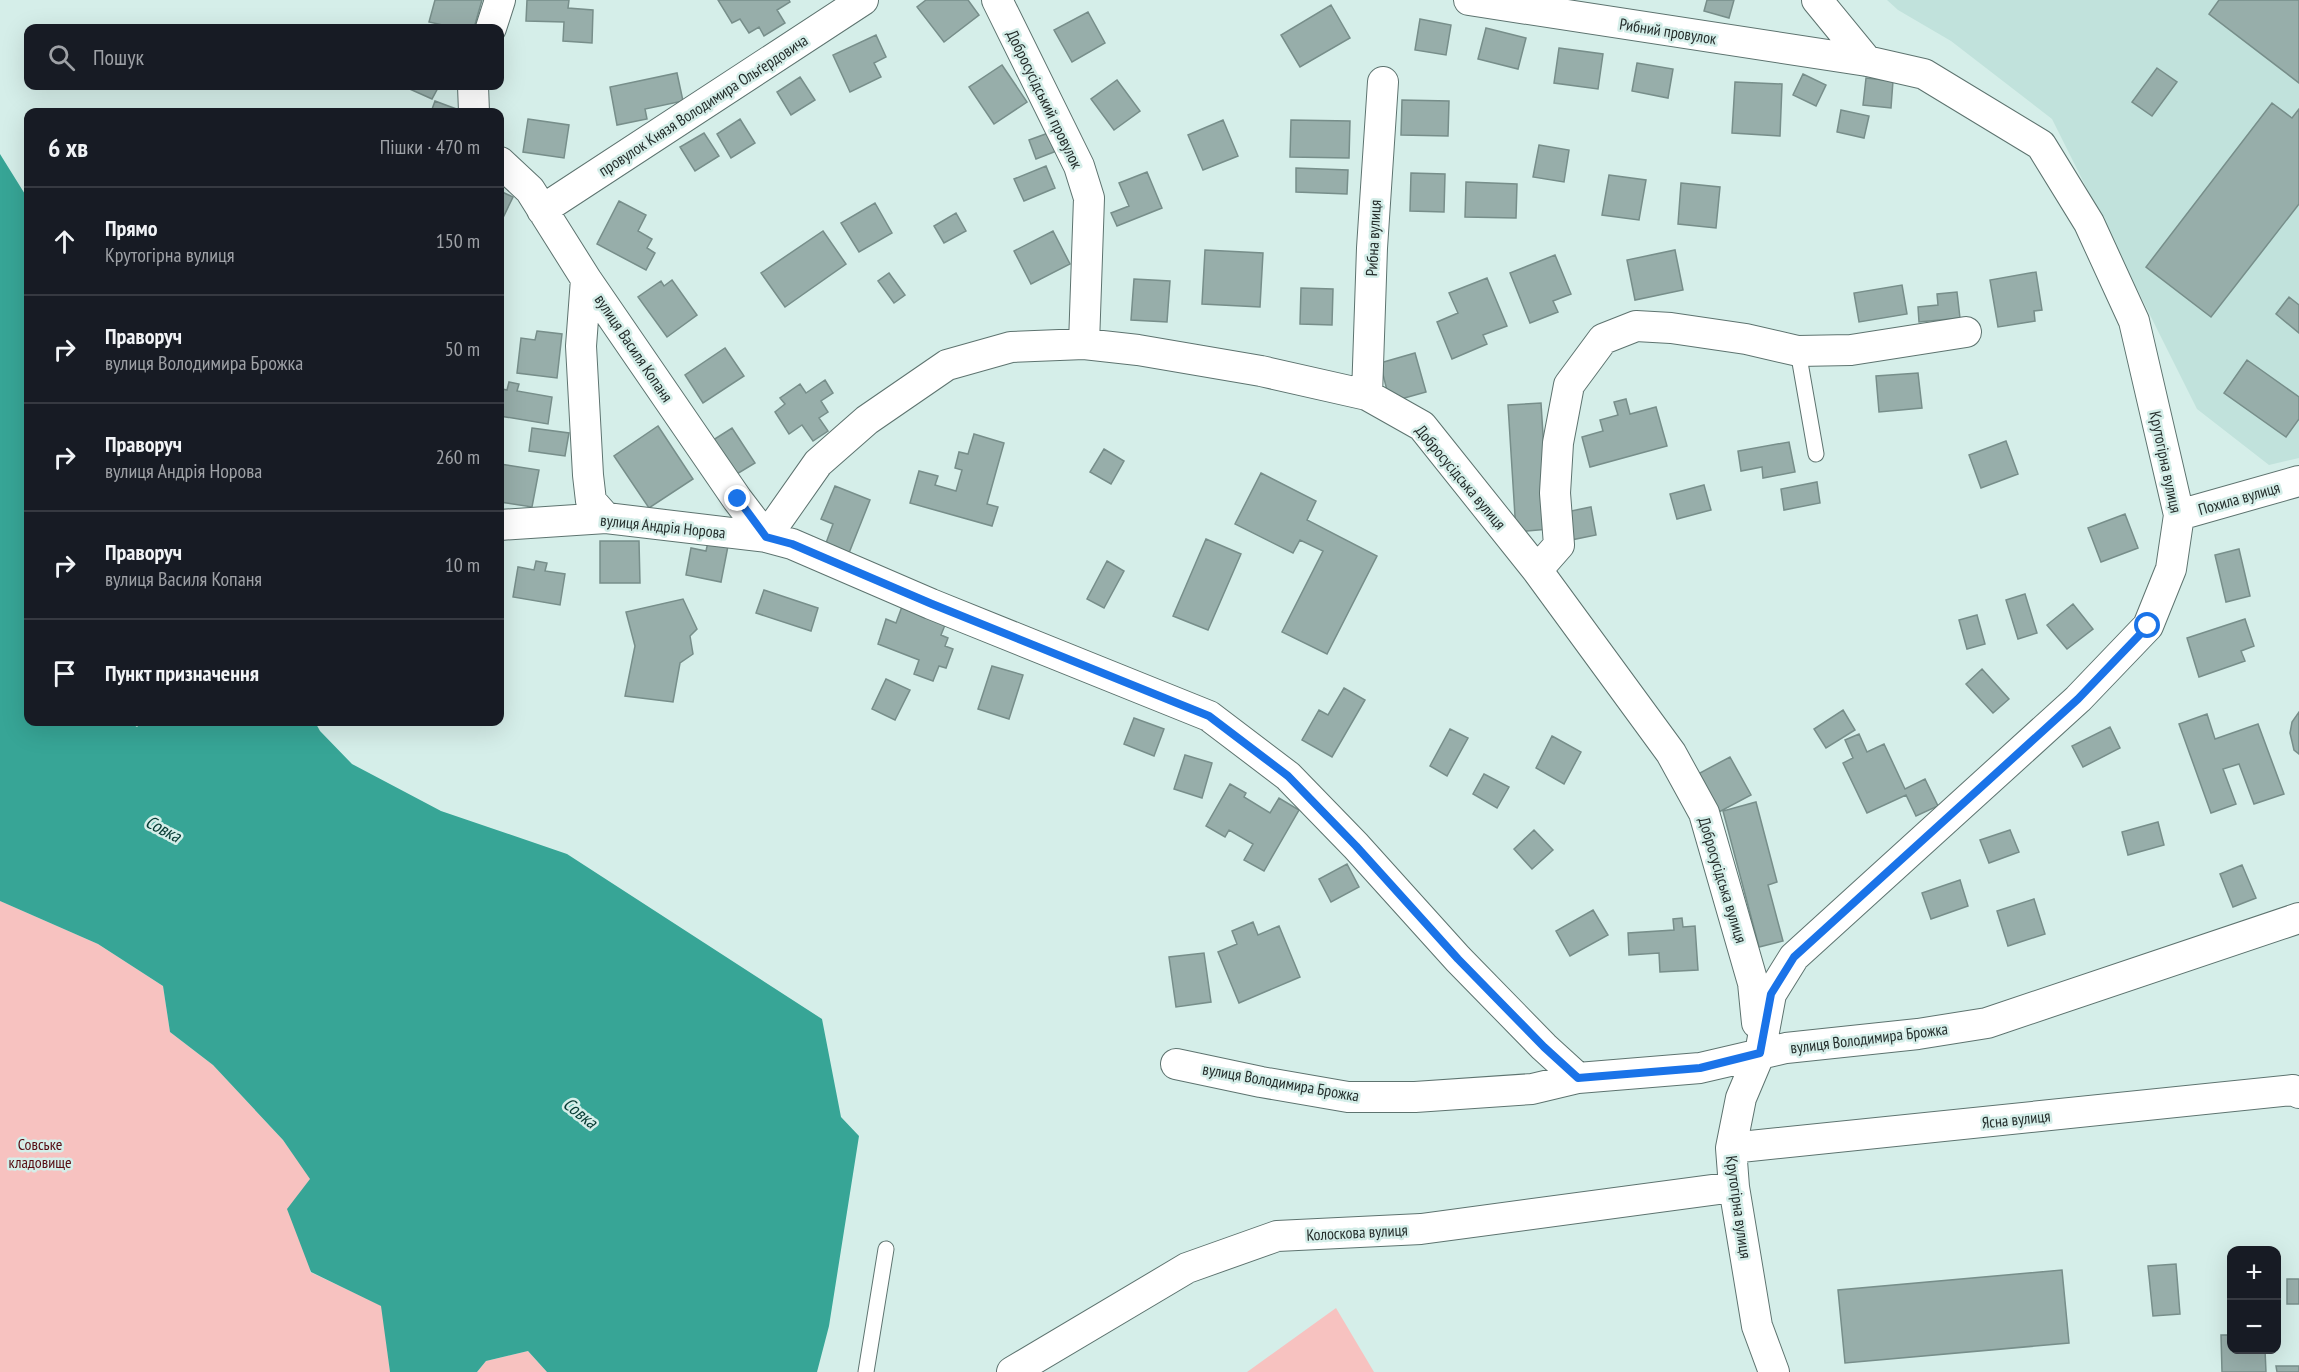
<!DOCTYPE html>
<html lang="uk">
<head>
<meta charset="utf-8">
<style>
	:root { --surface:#171b24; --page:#242831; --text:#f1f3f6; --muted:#9ea1a6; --line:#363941 }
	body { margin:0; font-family:"PT Sans Narrow",sans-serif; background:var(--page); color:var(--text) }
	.controls { position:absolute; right:18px; bottom:18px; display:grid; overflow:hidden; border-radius:12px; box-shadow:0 6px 24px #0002 }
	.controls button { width:54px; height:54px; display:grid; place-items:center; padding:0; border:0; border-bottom:2px solid var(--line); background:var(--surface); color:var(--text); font:30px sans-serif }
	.stop { position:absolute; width:18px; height:18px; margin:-14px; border:4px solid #1a73e8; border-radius:50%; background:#fff }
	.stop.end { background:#1a73e8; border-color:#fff; box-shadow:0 2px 6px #0008 }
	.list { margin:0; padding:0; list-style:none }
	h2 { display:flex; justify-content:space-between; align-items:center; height:78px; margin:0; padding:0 24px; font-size:26px }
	h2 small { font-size:20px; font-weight:400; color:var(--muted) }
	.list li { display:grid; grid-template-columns:39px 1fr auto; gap:18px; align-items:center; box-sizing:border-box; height:108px; padding:0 24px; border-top:2px solid var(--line) }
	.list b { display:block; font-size:22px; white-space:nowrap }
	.list p { margin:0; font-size:20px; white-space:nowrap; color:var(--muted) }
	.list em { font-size:20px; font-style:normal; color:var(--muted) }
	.icon { flex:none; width:33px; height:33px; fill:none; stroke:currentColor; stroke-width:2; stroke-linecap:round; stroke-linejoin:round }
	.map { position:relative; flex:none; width:2299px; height:1372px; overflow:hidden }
	.search { position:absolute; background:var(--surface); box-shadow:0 6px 24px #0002; left:24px; top:24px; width:480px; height:66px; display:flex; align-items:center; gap:15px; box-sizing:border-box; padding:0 21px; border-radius:12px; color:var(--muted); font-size:22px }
	.panel { position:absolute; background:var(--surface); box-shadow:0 6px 24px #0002; left:24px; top:108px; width:480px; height:618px; border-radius:12px }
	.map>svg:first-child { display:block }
</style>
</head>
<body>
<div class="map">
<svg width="2299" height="1372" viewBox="0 0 2299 1372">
	<rect width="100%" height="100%" fill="#d5eee9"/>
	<path fill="#c1e2dc" d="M1887 0H2299V458L2269 465 2197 409 2052 119 1951 41 1898 10Z"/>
	<path fill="#f7c2c0" d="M0 901 98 944 163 986 170 1032 213 1065 283 1140 311 1179 310 1272 382 1306 390 1372H0Z
		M1336 1308 1374 1372H1247Z
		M528 1351 547 1372H477L486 1361Z"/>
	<path fill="#37a596" d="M0 154 28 199V722H129L137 727 142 722H315L320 731 352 764 441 811 567 854 822 1019 841 1117 859 1136 829 1326 817 1372H547L528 1351 486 1361 477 1372H390L381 1306 311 1272 287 1209 310 1179 283 1140 213 1065 170 1032 163 986 98 944 0 901Z"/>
	<path fill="#97aeaa" stroke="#778e8a" stroke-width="1.5" d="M435 0H482L474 28H456L429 22Z
		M527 0H569L568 8 593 10 592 43 563 41 564 22 526 21Z
		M718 0H789L790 2 777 10 785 23 764 36 759 27 749 33 740 19 732 23Z
		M926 0H968L979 15 944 42 917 7Z
		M1707 0H1734L1729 18 1704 11Z
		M2219 0H2299V83L2209 14Z
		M1331 5 1350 38 1300 67 1281 35Z
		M1088 12 1105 43 1072 62 1054 30Z
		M1420 19 1451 25 1446 55 1415 50Z
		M1486 28 1526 38 1518 69 1478 59Z
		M876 35 886 57 874 63 881 77 850 92 833 55Z
		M1559 48 1603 54 1598 89 1554 83Z
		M1637 63 1673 69 1668 98 1632 91Z
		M1002 65 1027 102 994 124 969 87Z
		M2157 68 2177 82 2152 116 2132 102Z
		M677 73 683 101 645 109 647 119 617 125 610 87Z
		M1803 74 1826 85 1816 106 1793 95Z
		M800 77 815 100 791 115 777 92Z
		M1866 78 1893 81 1891 108 1863 105Z
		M1117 80 1140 111 1114 130 1091 99Z
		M1735 82 1782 84 1780 136 1732 133Z
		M403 86H439L432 99Z
		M1402 100 1449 101 1448 136 1401 135Z
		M435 101 459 110 458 112H431Z
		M2272 103 2292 118 2299 109V204L2211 317 2146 267Z
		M1841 110 1869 116 1864 138 1837 132Z
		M528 119 569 125 564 158 523 152Z
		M740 119 755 143 731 158 717 134Z
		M1223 120 1238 156 1203 170 1188 135Z
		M1291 120 1350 121 1349 158 1290 157Z
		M1051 132 1059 150 1036 159 1029 140Z
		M704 133 719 156 695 171 680 147Z
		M1539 145 1569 150 1564 182 1533 177Z
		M1046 166 1055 188 1024 201 1014 179Z
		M1296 168 1348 170 1347 194 1296 192Z
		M1147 172 1162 208 1117 226 1111 213 1129 206 1119 183Z
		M1411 173 1445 174 1444 212 1410 211Z
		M1609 175 1646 180 1639 220 1602 215Z
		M1466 182 1517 184 1516 218 1465 217Z
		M1681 183 1720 187 1716 228 1678 224Z
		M500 191 513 197 500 224Z
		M619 201 646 215 638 231 652 239 647 248 655 253 646 270 597 244Z
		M875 203 892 233 859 252 841 223Z
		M956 213 966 231 944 243 934 226Z
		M823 231 846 264 785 307 761 273Z
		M1053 231 1070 264 1031 284 1014 251Z
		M1205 250 1263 253 1260 307 1202 304Z
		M1675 250 1683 290 1635 300 1627 260Z
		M1555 255 1571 294 1553 301 1558 312 1530 323 1510 273Z
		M2036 272 2042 310 2034 311 2035 321 1998 327 1990 280Z
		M889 273 905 295 894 303 878 281Z
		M1487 278 1507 326 1483 335 1487 344 1452 359 1437 322 1458 313 1449 293Z
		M1134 279 1170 281 1167 322 1131 320Z
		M672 280 697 315 667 337 638 297 661 281 664 286Z
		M1902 285 1907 314 1859 322 1854 293Z
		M1301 288 1333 289 1332 325 1300 324Z
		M1957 292 1960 318 1919 322 1918 307 1938 305 1937 294Z
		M2289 297 2299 305V333L2276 314Z
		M537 331 562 334 557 378 517 373 521 338 535 340Z
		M725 348 744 376 703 403 685 375Z
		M1415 353 1426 392 1390 402 1380 363Z
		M2247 360 2299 397V419L2286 437 2224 393Z
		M1918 373 1922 408 1879 412 1876 376Z
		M825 380 833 393 821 401 828 412 819 418 828 431 813 441 802 425 789 434 775 412 785 404 780 398 800 384 806 393Z
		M509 382 519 384 517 391 552 397 548 424 500 416 502 389 507 390Z
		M1626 399 1630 414 1656 407 1667 446 1590 467 1582 437 1603 431 1600 420 1618 415 1614 402Z
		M1541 403 1549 529 1516 532 1508 405Z
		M658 426 693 479 649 508 614 456Z
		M532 428 569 433 565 456 529 451Z
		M732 428 755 463 732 477 710 442Z
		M974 434 1004 443 987 504 998 507 992 526 910 503 919 471 938 476 935 485 956 491 962 470 955 468 959 452 968 454Z
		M2006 441 2018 474 1981 488 1969 455Z
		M1789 442 1795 472 1763 478 1762 467 1741 471 1738 451Z
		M1104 449 1124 461 1111 484 1090 472Z
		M500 464 539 470 532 507 500 502Z
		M1261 473 1316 501 1307 520 1377 556 1327 654 1282 632 1323 551 1300 540 1293 553 1235 524Z
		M1817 482 1820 503 1784 510 1781 489Z
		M1704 485 1711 510 1677 519 1670 494Z
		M835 486 870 500 849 553 826 543 833 524 821 519Z
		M1591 507 1596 535 1571 540 1566 512Z
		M2125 514 2138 548 2101 562 2088 528Z
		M1206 539 1241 554 1208 630 1173 616Z
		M600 541H639L640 583H600Z
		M708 542 728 546 721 582 686 575 691 548 706 551Z
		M2239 549 2250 596 2226 602 2215 555Z
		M536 561 547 563 545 571 565 574 560 605 513 597 518 567 534 570Z
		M1107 561 1124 571 1104 608 1087 599Z
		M764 590 818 608 811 631 756 613Z
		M2025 594 2037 633 2018 639 2006 600Z
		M683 599 697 629 690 636 693 654 680 663 673 702 625 696 635 646 626 612Z
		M903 604 947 620 941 635 948 638 945 646 953 649 946 668 939 666 933 681 914 674 919 660 878 644 886 619 896 623Z
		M2073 604 2093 629 2067 649 2047 625Z
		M1977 615 1985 644 1967 649 1959 620Z
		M2245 619 2254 646 2241 651 2245 661 2199 677 2187 638Z
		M992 666 1023 675 1009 719 978 709Z
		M1982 669 2009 699 1993 713 1966 684Z
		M886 679 910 690 895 720 872 709Z
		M1344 688 1365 700 1332 757 1302 740 1319 710 1328 715Z
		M1843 710 1855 730 1826 748 1814 729Z
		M2299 712V754L2294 750 2290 733 2292 722Z
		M2207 714 2215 739 2258 724 2284 794 2254 804 2239 764 2223 769 2236 804 2211 813 2179 724Z
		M1134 718 1164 729 1154 756 1124 744Z
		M2110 727 2120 748 2083 767 2072 746Z
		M1450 729 1468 738 1447 776 1430 766Z
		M1859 734 1867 752 1884 744 1905 789 1925 779 1938 806 1916 816 1906 795 1867 813 1843 763 1853 758 1845 740Z
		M1552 736 1581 752 1564 784 1536 768Z
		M1185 755 1212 763 1202 798 1174 789Z
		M1730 757 1751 795 1719 812 1698 774Z
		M1484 774 1509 787 1497 808 1473 794Z
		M1230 784 1246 793 1244 797 1270 813 1279 798 1299 810 1264 871 1244 860 1253 844 1229 830 1225 837 1206 826Z
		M1756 802 1777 882 1768 885 1783 941 1759 947 1723 811Z
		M2158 822 2164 845 2128 855 2122 832Z
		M1534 830 1553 850 1532 869 1514 849Z
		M2010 830 2019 852 1989 863 1980 840Z
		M1347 864 1359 887 1331 902 1319 879Z
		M2242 865 2256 898 2233 907 2220 874Z
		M1960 880 1968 906 1931 919 1922 893Z
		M2034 899 2045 934 2008 946 1997 911Z
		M1593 910 1608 935 1570 956 1556 931Z
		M1682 918 1683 927 1695 926 1698 970 1660 972 1659 953 1629 955 1628 933 1674 930 1673 919Z
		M1253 922 1258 935 1279 926 1300 977 1239 1003 1218 952 1237 944 1232 931Z
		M1204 953 1211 1002 1176 1007 1169 957Z
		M2176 1264 2180 1314 2153 1316 2148 1266Z
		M2062 1270 2069 1343 1845 1363 1838 1290Z
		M2287 1279H2299V1304H2287Z
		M2221 1335H2232V1350H2265L2266 1372H2222Z
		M2276 1366H2299V1372H2277Z"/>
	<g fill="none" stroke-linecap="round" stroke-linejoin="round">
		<defs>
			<path id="service" d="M1798 351 1816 454
				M866 1372 886 1249"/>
			<path id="minor" d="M997 0 1079 166 1089 198 1084 344
				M1469 0 1867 61 1924 74 2041 145 2089 223 2134 321 2179 515 2171 569 2148 626 2078 699 1794 957 1771 994 1760 1053 1741 1098 1731 1148 1734 1187 1757 1326 1774 1372
				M1817 0 1867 61
				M491 28 500 0
				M473 86 474 112
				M500 162 530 190 586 279 737 499 766 537
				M542 210 863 0
				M586 279 581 346 588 475 591 501 606 518
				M1367 395 1372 248 1383 82
				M2179 515 2299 481
				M500 525 606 518 766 537 792 544 931 604 1209 716 1288 776 1356 846 1458 959 1544 1047 1578 1078
				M766 537 818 463 867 420 947 365 1011 347 1084 344 1138 350 1261 371 1367 395 1422 426 1537 570 1671 753 1704 813 1753 983 1757 1023
				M1537 570 1559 545 1555 493 1558 443 1569 385 1603 339 1636 326 1671 328 1746 339 1798 351 1851 350 1966 332
				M1176 1064 1261 1082 1348 1097H1415L1532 1089 1578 1078 1700 1068 1786 1048 1918 1034 1987 1023 2299 918
				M1731 1148 2293 1090 2299 1093
				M1012 1372 1187 1268 1277 1236 1421 1229 1734 1187"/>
		</defs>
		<use href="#service" stroke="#5d736f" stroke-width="17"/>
		<use href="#minor" stroke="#5d736f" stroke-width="32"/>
		<use href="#service" stroke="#fff" stroke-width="15"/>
		<use href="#minor" stroke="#fff" stroke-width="30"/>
	</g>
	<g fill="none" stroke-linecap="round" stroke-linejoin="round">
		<path stroke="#1a73e8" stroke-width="8" d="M738 499 766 537 792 544 932 604 1209 716 1288 776 1356 846 1458 959 1544 1047 1578 1078 1700 1068 1760 1053 1771 994 1794 957 2078 699 2148 626"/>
	</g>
	<g text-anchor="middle" stroke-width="5" stroke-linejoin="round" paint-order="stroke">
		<g font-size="16" fill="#242d2b" stroke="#d5eee9">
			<text transform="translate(1668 31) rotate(9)" y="6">Рибний провулок</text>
			<text transform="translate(1045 99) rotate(64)" y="6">Добросусідський провулок</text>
			<text transform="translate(703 105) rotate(-33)" y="6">провулок Князя Володимира Ольґердовича</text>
			<text transform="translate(1373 238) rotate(-87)" y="6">Рибна вулиця</text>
			<text transform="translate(634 348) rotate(56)" y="6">вулиця Василя Копаня</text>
			<text transform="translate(2166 462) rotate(78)" y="6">Крутогірна вулиця</text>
			<text transform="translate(1461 477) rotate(50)" y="6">Добросусідська вулиця</text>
			<text transform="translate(2239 498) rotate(-16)" y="6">Похила вулиця</text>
			<text transform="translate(663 526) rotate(6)" y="6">вулиця Андрія Норова</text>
			<text transform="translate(1723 880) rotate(73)" y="6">Добросусідська вулиця</text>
			<text transform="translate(1869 1038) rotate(-7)" y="6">вулиця Володимира Брожка</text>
			<text transform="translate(1281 1082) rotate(10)" y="6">вулиця Володимира Брожка</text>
			<text transform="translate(2016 1119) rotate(-6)" y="6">Ясна вулиця</text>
			<text transform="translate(1739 1207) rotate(82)" y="6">Крутогірна вулиця</text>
			<text transform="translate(1357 1232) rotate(-3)" y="6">Колоскова вулиця</text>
		</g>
		<g font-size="16" fill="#550b12" stroke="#d5eee9">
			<text x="40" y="1150">Совське<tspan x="40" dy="18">кладовище</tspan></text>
		</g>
		<g font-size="18" font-style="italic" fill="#063a33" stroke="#d5eee9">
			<text transform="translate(163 829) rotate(28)" y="6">Совка</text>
			<text transform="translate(580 1113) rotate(38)" y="6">Совка</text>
		</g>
	</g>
</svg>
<div class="controls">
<button>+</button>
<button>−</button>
</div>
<div class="stop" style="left:2148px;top:626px"></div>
<div class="stop end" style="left:738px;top:499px"></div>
<div class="search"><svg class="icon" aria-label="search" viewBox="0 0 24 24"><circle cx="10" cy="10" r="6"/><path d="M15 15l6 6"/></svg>Пошук</div>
<section class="panel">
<h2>6 хв<small>Пішки · 470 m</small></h2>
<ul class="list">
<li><svg class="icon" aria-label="ahead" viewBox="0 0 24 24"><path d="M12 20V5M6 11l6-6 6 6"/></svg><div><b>Прямо</b><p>Крутогірна вулиця</p></div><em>150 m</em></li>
<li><svg class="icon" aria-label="right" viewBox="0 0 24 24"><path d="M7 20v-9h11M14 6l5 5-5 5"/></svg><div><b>Праворуч</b><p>вулиця Володимира Брожка</p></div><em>50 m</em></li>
<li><svg class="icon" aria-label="right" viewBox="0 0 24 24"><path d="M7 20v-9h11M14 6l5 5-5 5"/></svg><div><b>Праворуч</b><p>вулиця Андрія Норова</p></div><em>260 m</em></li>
<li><svg class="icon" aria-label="right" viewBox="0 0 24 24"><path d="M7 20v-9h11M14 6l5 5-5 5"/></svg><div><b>Праворуч</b><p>вулиця Василя Копаня</p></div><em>10 m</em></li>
<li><svg class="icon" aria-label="arrive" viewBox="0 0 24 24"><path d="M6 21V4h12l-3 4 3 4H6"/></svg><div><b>Пункт призначення</b></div></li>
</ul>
</section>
</div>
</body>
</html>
